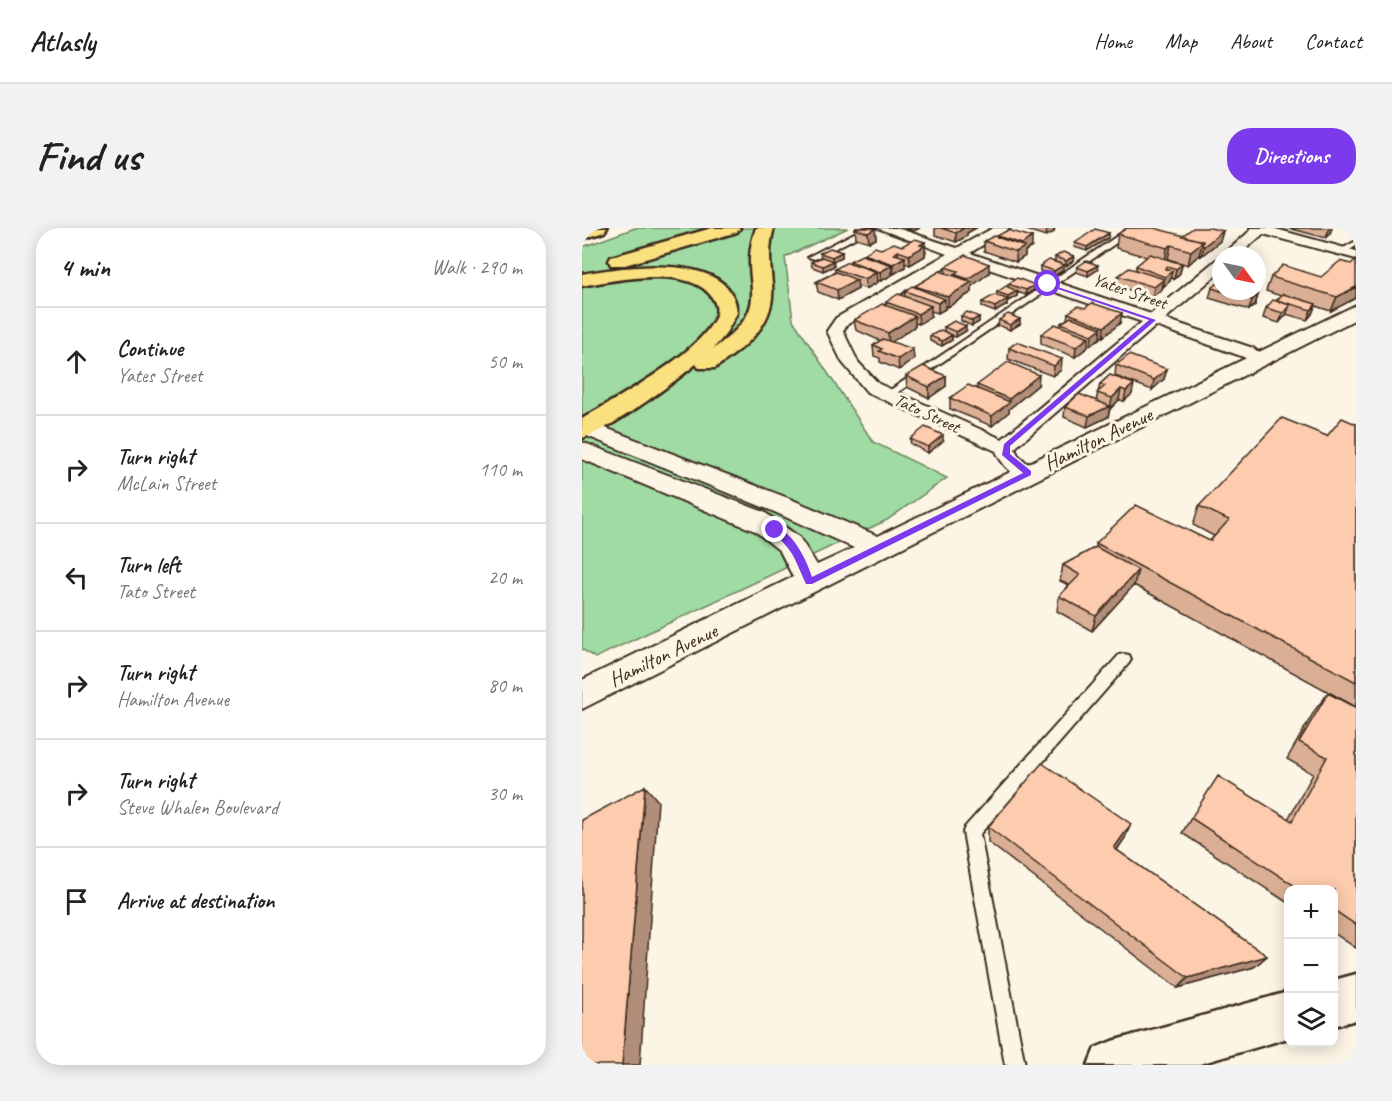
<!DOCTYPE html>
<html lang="en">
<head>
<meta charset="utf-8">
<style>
	:root { --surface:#fff; --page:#f2f2f2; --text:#222; --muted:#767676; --line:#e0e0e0; --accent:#7c3aed }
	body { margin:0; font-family:Caveat,sans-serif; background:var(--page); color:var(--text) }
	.controls { position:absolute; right:18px; bottom:18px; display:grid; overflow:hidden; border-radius:12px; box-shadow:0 3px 15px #0003 }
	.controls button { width:54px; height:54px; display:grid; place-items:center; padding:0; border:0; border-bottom:2px solid var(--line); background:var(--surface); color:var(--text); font:30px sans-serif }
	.compass { position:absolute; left:630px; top:18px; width:54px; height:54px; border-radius:50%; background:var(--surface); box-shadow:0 3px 15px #0003; rotate:123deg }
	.stop { position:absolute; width:18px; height:18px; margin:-14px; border:4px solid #7c3aed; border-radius:50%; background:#fff }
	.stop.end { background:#7c3aed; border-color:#fff; box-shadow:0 2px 6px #0008 }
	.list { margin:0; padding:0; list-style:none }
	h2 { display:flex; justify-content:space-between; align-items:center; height:78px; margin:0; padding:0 24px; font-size:26px }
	h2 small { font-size:20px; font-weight:400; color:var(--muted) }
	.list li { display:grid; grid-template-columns:39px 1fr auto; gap:18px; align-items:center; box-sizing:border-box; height:108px; padding:0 24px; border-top:2px solid var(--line) }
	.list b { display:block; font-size:22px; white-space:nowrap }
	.list p { margin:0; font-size:20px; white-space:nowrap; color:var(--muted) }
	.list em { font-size:20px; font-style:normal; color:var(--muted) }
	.icon { flex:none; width:33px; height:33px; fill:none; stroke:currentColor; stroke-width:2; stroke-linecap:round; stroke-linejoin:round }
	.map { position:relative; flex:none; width:774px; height:837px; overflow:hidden; border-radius:24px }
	header { display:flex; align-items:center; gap:36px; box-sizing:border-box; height:84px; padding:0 30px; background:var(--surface); border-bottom:2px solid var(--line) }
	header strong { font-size:28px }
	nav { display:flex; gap:33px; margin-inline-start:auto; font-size:21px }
	.intro { display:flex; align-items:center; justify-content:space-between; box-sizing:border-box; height:144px; padding:0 36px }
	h1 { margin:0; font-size:42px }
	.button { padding:15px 27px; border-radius:24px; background:var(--accent); color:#fff; font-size:21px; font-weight:700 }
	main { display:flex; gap:36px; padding:0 36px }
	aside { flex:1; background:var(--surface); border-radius:24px; box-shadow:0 3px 15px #0003 }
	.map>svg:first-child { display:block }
</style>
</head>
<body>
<header>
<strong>Atlasly</strong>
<nav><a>Home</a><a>Map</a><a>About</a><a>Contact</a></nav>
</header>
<div class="intro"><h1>Find us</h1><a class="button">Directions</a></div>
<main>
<aside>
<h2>4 min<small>Walk · 290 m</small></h2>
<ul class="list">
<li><svg class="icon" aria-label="ahead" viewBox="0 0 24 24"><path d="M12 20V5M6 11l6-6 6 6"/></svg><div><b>Continue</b><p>Yates Street</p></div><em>50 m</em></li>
<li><svg class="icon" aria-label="right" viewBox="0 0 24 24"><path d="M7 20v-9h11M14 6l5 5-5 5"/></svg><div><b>Turn right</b><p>McLain Street</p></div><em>110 m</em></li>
<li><svg class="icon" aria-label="left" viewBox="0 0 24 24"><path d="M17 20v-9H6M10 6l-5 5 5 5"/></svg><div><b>Turn left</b><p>Tato Street</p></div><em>20 m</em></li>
<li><svg class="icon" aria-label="right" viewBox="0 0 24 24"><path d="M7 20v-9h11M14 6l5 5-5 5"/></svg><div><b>Turn right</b><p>Hamilton Avenue</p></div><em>80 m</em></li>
<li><svg class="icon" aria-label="right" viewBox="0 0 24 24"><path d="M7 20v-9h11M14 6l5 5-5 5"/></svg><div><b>Turn right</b><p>Steve Whalen Boulevard</p></div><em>30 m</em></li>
<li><svg class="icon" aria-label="arrive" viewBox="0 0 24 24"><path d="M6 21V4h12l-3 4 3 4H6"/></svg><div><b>Arrive at destination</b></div></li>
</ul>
</aside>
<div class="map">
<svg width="774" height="837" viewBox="0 0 774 837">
	<rect width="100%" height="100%" fill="#fcf5e5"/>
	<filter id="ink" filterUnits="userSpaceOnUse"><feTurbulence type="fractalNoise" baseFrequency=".0167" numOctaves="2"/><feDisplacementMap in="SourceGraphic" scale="12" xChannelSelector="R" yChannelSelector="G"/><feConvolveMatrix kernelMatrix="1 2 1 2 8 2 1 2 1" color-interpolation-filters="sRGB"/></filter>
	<g filter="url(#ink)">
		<path fill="#9fdba2" stroke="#6d8260" stroke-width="1.5" d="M53 0H266L203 29 211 92 291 214 365 250 305 292 13 430 0 421V19Z"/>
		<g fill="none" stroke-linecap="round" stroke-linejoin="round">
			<defs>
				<path id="service" d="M282 0H292L233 31 226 29Z
					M547 0H556L309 169 301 167Z
					M774 13V18L763 25 756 23Z
					M542 426 547 427 549 431 547 435 398 606 443 837H423L381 604 383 599 537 427Z"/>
				<path id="minor" d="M295 0H315L375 20 411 0H428L388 25 569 86 634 32 639 31V43L583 91 671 120 686 131 677 136 659 128 574 98 435 218 433 221 436 227 456 245 453 250C436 254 420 238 414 223L285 164 260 134 245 103 254 90 365 26ZM378 31 560 94 420 211 297 156 276 134 261 103 266 96Z
					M668 0H690L774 23V31L681 6 657 27H641L669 2Z"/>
				<path id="tertiary" d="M774 77V91L0 481V452L211 349 198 323 173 303 0 231V214L182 284 217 309 235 337 272 320 188 282 0 206V191L206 270 296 308Z"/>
				<path id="secondary" d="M774 746V792L752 798V752Z
					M706 764V810L614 837H506L513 820 530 813Z"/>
				<path id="motorway" d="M0 0H25L22 4 0 11Z
					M130 0H158L155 4 43 37H29L27 33 29 29Z
					M174 0H192C186 19 188 36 190 56 194 97 163 119 133 140H117L114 136C91 155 27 203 0 210V191C36 169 112 129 132 92 136 86 135 77 131 71 110 36 33 52 0 58V46C39 39 152 22 155 85L143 107 131 121C199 73 153 58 174 0Z"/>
			</defs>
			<use href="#service" stroke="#3b2a1e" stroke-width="4"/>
			<use href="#minor" stroke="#3b2a1e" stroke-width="4"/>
			<use href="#tertiary" stroke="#3b2a1e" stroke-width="4"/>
			<use href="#secondary" stroke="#3b2a1e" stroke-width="5"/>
			<use href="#motorway" stroke="#3b2a1e" stroke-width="5"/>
			<use href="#service" fill="#fcf5e5" fill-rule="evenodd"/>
			<use href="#minor" fill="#fcf5e5" fill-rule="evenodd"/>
			<use href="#tertiary" fill="#fcf5e5" fill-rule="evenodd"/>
			<use href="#secondary" fill="#fcf5e5" fill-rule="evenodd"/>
			<use href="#motorway" fill="#fbe080" fill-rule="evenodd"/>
		</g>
		<path fill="#daaf95" stroke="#3b2a1e" stroke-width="1.5" d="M274 0H293L294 11 287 14 274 10 273 1Z
			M323 0H338L332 3Z
			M353 0H394L385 5V8L374 14 353 7Z
			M441 0H474L472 1V4L464 8 441 1Z
			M706 0H750L748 5 744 10Z
			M641 3 638 13 619 28 617 27 606 37 586 31 600 36 598 45 592 51 589 50 588 53 581 59 580 61 570 69 534 58 536 48 554 42V38L565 29 534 20 536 6 600 8Z
			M415 8 450 19 443 23V28L434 34 402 23V13L415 9Z
			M526 10 505 23 492 19 493 15Z
			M320 18 344 23 343 28 328 37 323 35V39L312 46 310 45V47L299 53 296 52V54L284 61 276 58V61L256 72 236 64 234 54 253 44V41L268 35V33L282 27V26Z
			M260 24V29L251 33 252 38 241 43 230 39 229 34 239 29 238 25Z
			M492 28 491 33 484 38 473 34V29Z
			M769 36 749 83 733 78 730 86 725 92 704 86 697 95 681 90 684 80 694 73 699 68 684 63 689 49H739Z
			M482 37 481 42 472 48 458 43V38Z
			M363 39 407 45 390 58V64L366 79 363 78V81L356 85 349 83V88L337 96 333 95V98L309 114 332 131 317 142 298 134V130L292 128 291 117 299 113 274 102 272 92 304 77V74L323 69V63L333 60V58L364 45Z
			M495 39 515 42 506 48 494 44Z
			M426 56 452 62 444 67 435 64V68L426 73H425V77L413 84 400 79V74L415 68V64L426 59Z
			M630 60 676 67 673 77 667 82 627 70Z
			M486 85 538 95 521 109 518 108V110L509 117 506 116V119L493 129 459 116V106L479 98V95L485 91Z
			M379 88 397 89V94L390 98 379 93Z
			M417 92 438 96 428 102 416 97Z
			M362 99 384 103 374 109 370 108V112L360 118 348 113V108L362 103Z
			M435 114 479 142 471 148 426 131 427 120Z
			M534 137 585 141 582 151 570 162 533 148Z
			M528 147 550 166 542 173 537 172 528 181 526 189 505 199 482 189 483 179 514 173 518 156Z
			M324 148H364V158L347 170 325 159Z
			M395 157H456L427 181V184L410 198 368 181V170L395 160Z
			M774 196V479L552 357 510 403 475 383 477 368 487 357 478 353 481 337 514 319V315L628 313 632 308 611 297 617 278 745 208Z
			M328 211 361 213 346 225 329 216Z
			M746 465 774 480V720L752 705V662H706V675L600 605 609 590 706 591 731 546 705 531 733 482Z
			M406 599 543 610 535 622 685 728 672 739 596 760 406 614Z"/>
		<path fill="#b18e79" stroke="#3b2a1e" stroke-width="1.5" d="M288 0H293L294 11 287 14 286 5Z
			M382 0H394L385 5V8L374 14V5Z
			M465 0H474L472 1V4L464 8Z
			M747 0H750L748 5 744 10Z
			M641 3 638 13 619 28 622 18Z
			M527 5 526 10 505 23V19Z
			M450 9V19L443 23V28L434 34V24L439 21 440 16Z
			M621 13 617 27 606 37 609 23Z
			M343 14V28L328 37 327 27 338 17Z
			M589 17 586 31 583 34 585 20Z
			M316 23 317 33 323 29V39L312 46 311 36 312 26Z
			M260 24V29L251 33 252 38 241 43V38L250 33V29Z
			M492 28 491 33 484 38V33Z
			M407 36V45L390 58V64L366 79V69L386 56V51Z
			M600 36 598 45 592 51 594 41Z
			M310 37V47L299 53 298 44Z
			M482 37 481 42 472 48V43Z
			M516 37 515 42 506 48V43Z
			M590 43 588 53 581 59 583 49Z
			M295 44 296 54 284 61 283 51Z
			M582 51 580 61 570 69 572 59Z
			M275 52 276 61 256 72 255 62Z
			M453 57 452 62 444 67V62Z
			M774 59V70L749 83 755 69Z
			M435 63V68L426 73V68Z
			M676 67 673 77 667 82 670 72Z
			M363 71V81L356 85V75Z
			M425 71V77L413 84V79Z
			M734 76 730 86 725 92 729 82Z
			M708 77 704 87 697 95 701 85Z
			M349 78V88L337 96 336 86Z
			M540 85 538 95 521 109 522 99Z
			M333 88V98L307 116 306 105Z
			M397 89V94L390 98V93Z
			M438 91V96L428 102V97Z
			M384 98V103L374 109V104Z
			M519 100 518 110 509 117 510 107Z
			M370 107V112L360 118V113Z
			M507 109 506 119 493 129 494 119Z
			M331 121 332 131 317 142 316 131Z
			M480 131 479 142 471 148 472 138Z
			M585 141 582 151 570 162 572 152Z
			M457 147 456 157 427 181V184L410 198V188L427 174V171Z
			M364 148V158L347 170V159Z
			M552 156 550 166 542 173 544 163Z
			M539 161 537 172 528 181 530 170Z
			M528 178 526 189 505 199 507 188Z
			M361 207V213L346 225V219Z
			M556 342 552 357 510 403 514 388Z
			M63 558 76 573 58 837H40Z
			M549 596 543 610 526 634 532 620Z
			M685 728 672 739 596 760 606 750Z"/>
		<path fill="#fdcbad" stroke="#3b2a1e" stroke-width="1.5" d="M274 0H289L293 1 286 5 273 1Z
			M359 0H382L374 5Z
			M545 0H572L621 13 609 23 589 17 585 20 536 6Z
			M611 0H628L641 3 622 18H620L621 13 600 8Z
			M513 1 527 5 505 19 493 15Z
			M426 2 450 9 440 16 415 8Z
			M412 8 443 19 434 24 402 13Z
			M333 11 343 14 338 17 343 18 327 27 316 23 312 26 323 29 311 36 282 26 293 19 299 21 312 15 320 18Z
			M248 20 260 24 250 29 238 25Z
			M481 24 492 28 484 33 473 29Z
			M568 26 600 36 594 41 586 38 583 41 590 43 583 49 554 38Z
			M280 27 310 37 298 44 268 33Z
			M383 27 407 36 386 51 372 46 376 43 363 39Z
			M240 29 251 33 241 38 229 34Z
			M774 31V59L755 69 689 49 701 37 739 49 758 33 769 36Z
			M467 32 482 37 472 43 458 38Z
			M504 33 516 37 506 43 495 39Z
			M265 34 295 44 283 51 253 41Z
			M547 40 582 51 572 59 536 48Z
			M358 43 390 54 366 69 333 58Z
			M254 44 275 52 255 62 234 54Z
			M435 50 453 57 444 62 426 56Z
			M636 55H639V63L630 60Z
			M330 58 363 71 356 75 323 63Z
			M424 58 435 63 426 68 415 64Z
			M640 63H664L676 67 670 72Z
			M316 66 349 78 336 86 304 74Z
			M701 66 734 76 729 82 695 72Z
			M412 67 425 71 413 79 400 74Z
			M691 72 708 77 701 85 684 80Z
			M510 75 540 85 522 99 486 85 496 78 503 80Z
			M300 76 333 88 306 105 272 92Z
			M385 84 397 89 390 93 379 88Z
			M426 86 438 91 428 97 417 92Z
			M489 89 519 100 510 107 479 95Z
			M372 93 384 98 374 104 362 99Z
			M473 96 507 109 494 119 459 106Z
			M359 102 370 107 360 113 348 108Z
			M301 111 331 121 316 131 297 123 300 121 291 117Z
			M435 114 480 131 472 138 427 120Z
			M547 127 585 141 572 152 534 137Z
			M426 134 457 147 427 171 395 157Z
			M341 138 364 148 347 159 324 148Z
			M528 147 552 156 544 163 539 161 530 170 515 165 523 158 518 156Z
			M386 157 428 174 410 188 368 170Z
			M497 166 528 178 507 188 483 179Z
			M700 190 745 208 760 190 774 196V454L514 315 554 277 628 313 647 292 617 278Z
			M343 199 361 207 346 219 328 211Z
			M514 319 556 342 514 388 477 368 498 347 481 337Z
			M746 465 774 480V697L752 682V662H719L609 590 636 548 710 593 745 529 717 514Z
			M460 535 549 596 532 620 685 728 606 750 406 599Z
			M63 558 40 837H0V592Z"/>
	</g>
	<path fill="#7c3aed" d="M464 55 574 92 428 218V226L449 243V247L230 356H224C212 330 213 324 190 304V300C209 298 225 333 230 349L441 245 420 227 422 216 567 92 464 57Z"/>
	<g text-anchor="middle" stroke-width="6" stroke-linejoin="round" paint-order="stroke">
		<g font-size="18" fill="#3b2a1e" stroke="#fcf5e5">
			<text transform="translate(548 63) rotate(19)" y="6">Yates Street</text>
			<text transform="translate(345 185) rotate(25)" y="6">Tato Street</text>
		</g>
		<g font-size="21" fill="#3b2a1e" stroke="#fcf5e5">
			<text transform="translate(516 211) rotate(-26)" y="7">Hamilton Avenue</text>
			<text transform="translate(81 427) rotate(-26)" y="7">Hamilton Avenue</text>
		</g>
	</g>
</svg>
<div class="controls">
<button>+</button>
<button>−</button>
<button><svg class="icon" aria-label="layers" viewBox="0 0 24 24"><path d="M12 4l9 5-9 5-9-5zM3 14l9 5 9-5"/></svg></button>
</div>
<svg class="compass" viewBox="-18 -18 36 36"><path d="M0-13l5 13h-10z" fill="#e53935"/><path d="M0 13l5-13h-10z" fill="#767676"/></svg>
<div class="stop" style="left:466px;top:56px"></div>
<div class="stop end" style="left:193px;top:302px"></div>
</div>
</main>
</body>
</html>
